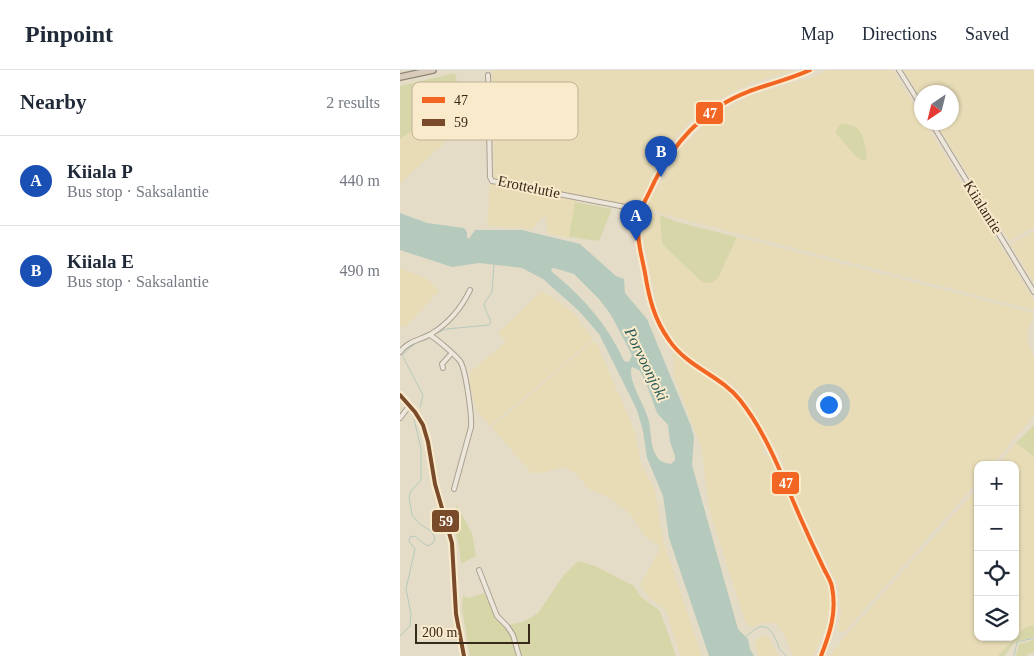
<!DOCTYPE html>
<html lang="en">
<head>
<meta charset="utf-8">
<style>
	:root { --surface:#fff; --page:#f2f2f3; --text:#1f2937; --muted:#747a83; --line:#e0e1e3; --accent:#756757 }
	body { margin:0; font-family:"Times New Roman",serif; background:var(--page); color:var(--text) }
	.controls { position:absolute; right:15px; bottom:15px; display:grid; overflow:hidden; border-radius:10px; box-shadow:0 1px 4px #0004 }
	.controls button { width:45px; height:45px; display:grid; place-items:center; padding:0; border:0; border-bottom:1px solid var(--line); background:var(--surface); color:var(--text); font:25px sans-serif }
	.compass { position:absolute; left:514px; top:15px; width:45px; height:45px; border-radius:50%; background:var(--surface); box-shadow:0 1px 4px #0004; rotate:215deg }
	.scale { position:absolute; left:15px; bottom:12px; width:115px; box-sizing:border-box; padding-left:5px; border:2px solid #38281a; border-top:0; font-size:14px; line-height:18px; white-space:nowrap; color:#38281a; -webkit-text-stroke:4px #f9eacc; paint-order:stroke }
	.you { position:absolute; left:428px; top:334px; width:18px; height:18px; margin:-12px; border:4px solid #fff; border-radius:50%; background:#1a73e8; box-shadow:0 0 0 8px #1a73e833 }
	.badge { display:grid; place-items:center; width:32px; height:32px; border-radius:50%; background:var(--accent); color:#fff; font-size:16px; font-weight:700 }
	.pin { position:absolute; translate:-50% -41px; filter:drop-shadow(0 1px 2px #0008) }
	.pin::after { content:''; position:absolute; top:26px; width:18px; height:15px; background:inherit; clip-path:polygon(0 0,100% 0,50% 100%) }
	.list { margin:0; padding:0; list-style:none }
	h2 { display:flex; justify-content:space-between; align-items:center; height:65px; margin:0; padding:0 20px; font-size:21px }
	h2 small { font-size:16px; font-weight:400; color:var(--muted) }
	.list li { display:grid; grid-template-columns:32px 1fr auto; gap:15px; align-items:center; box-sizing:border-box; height:90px; padding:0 20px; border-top:1px solid var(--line) }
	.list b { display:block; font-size:19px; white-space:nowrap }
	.list p { margin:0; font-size:16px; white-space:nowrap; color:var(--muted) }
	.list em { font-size:16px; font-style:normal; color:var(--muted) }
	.icon { flex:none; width:28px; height:28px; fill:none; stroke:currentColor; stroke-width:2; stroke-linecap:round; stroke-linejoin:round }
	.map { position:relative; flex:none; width:634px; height:586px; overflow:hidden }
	header { display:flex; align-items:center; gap:30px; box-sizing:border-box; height:70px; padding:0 25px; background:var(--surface); border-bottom:1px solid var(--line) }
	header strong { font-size:24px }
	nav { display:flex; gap:28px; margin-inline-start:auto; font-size:18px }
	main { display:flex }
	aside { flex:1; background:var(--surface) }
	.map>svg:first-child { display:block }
</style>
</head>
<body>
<header>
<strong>Pinpoint</strong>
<nav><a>Map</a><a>Directions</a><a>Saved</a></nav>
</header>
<main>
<aside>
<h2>Nearby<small>2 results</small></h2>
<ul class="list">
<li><span class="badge" style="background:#1a4fb4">A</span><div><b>Kiiala P</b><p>Bus stop · Saksalantie</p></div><em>440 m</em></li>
<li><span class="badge" style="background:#1a4fb4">B</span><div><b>Kiiala E</b><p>Bus stop · Saksalantie</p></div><em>490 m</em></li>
</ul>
</aside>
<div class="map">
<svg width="634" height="586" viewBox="0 0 634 586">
	<rect width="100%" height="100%" fill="#e5dcc8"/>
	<path fill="#e7dcb6" d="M92 0H395L350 13 308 35 287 54 274 69 252 106 240 132 229 135 96 110 94 107Z
		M427 0H493L521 47 522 52 525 53 634 230V240L247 140 250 129 264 109 279 80 311 49 349 26 411 8Z
		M504 0H634V157L609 171 536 53 552 52V22H522L521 29Z
		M37 44 43 53 46 69 42 75 0 113V69Z
		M90 113 176 129 169 168 147 163 146 147 140 149 133 159 87 156Z
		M245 142 260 145 262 175 302 212 318 208 337 167 634 243 627 262 628 274 634 287V345L592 395H578V411L446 560 441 562H437L441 543 438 515 398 434 380 386 363 358 351 337 338 320 330 313 293 290 279 277 266 258 259 244 243 167V152Z
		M634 161V213L611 175Z
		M0 198 29 210 39 221 5 257 0 255Z
		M142 221 158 231 173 243 193 269 90 356 76 339 70 314V302L106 272 98 263Z
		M193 271 196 272 235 362 241 394 255 421 263 471 302 586H280L266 540 250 528 240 515 259 481V476L246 467 230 444 207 426 189 419 175 402 163 397 141 403H131L92 357Z
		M274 282 286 294 326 320 336 330 347 343 367 378 363 379V385L372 386 390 431 422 498 427 512 430 532 426 557 413 586H393L386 567 377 555 372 553H362L352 557 346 554 310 442 301 377 274 306V294L272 286Z
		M616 373 634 387V555L624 558 615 567V395H598Z
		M578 418V567H615L598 586H430L440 572Z
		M362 566 369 567 378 586H358L355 571 356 569Z"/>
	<path fill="#d7d6a9" d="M55 3 61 26 37 44 0 69V16Z
		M441 54C463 54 463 67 467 85L466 89 463 91 455 86 436 63V60Z
		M175 132 212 139 199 171 169 167Z
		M260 145 277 152 337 167 318 208C312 213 309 214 302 212L262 174Z
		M634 355V387L616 373Z
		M56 434 72 463 76 486 61 494 59 476 54 458 57 449Z
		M178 491 195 496 234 516 240 526 260 541 276 586H120L109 556 112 554 123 552 138 543 163 506Z
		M85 523 95 547 106 556 112 567 117 586H70L62 538 63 525 68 528Z
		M634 555V567L615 572 604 586H598L624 558Z
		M634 570V582L627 584V586H616L619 574Z"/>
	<path fill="#b5cabc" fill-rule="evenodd" d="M0 143 27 153 64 158 67 162V167L69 169 75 160H122L180 174 216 206 224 209 225 223 247 249 291 356 294 367 292 395 338 559 348 569 350 579 354 586H309L269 468 263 426 247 388 243 361 237 340 199 264 179 241 143 209 122 198 79 193 52 197 0 180ZM154 198 174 204 199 229 211 245 232 285 229 292 224 291C208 255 182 226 152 202L151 199ZM232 297 239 300 245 310 257 343 268 355 270 372 275 386V390L271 394C266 393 260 392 257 387 249 375 252 358 247 345 243 333 227 308 232 297Z"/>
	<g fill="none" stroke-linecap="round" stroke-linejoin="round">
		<path stroke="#b5cabc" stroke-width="1" d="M37 263 46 259 89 255 91 252C89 246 85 241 84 234L92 222 94 195
			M20 337 23 325 2 285 16 273 31 267
			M0 566 10 556 11 544 6 519 15 479 9 471 10 467 15 466 23 473 28 476 33 473 35 468 31 461 21 455 12 445 9 427 11 421 21 410V379L14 349
			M345 567C349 564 355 559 359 557 372 553 377 573 380 580 381 580 385 585 386 586
			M614 586 617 572 634 568"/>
		<defs>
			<path id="minor" d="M410 0C382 13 350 17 323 34 289 55 265 87 249 123 244 132 240 141 239 151 236 168 242 187 245 203 249 228 254 249 269 270 288 298 320 305 340 330 370 368 385 415 405 458 411 472 418 486 424 499 427 505 431 511 432 517 437 542 430 563 421 586
				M499 0 522 37
				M88 5 90 107 92 111 241 140
				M531 52 634 222
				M30 265C38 270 54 284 60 291 66 300 72 346 71 357L54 419
				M0 282C8 271 20 270 31 264 49 253 61 239 70 220
				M43 298 42 294 51 284
				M0 325 15 342 23 355 28 372 35 414 52 473 56 544 64 586
				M0 348 10 335
				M79 500 97 546 107 556 113 565 119 586"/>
			<path id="highway" d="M0 7 33 0"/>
		</defs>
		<use href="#minor" stroke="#aaa092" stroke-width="6"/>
		<use href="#highway" stroke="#8f8679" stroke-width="8"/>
		<use href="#minor" stroke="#ece6db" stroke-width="4"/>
		<use href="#highway" stroke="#d8cbb9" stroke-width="5.5"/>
		<defs>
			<path id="bus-1" d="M410 0C382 13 350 17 323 34 289 55 265 87 249 123 244 132 240 141 239 151 236 168 242 187 245 203 249 228 254 249 269 270 288 298 320 305 340 330 370 368 385 415 405 458 411 472 418 486 424 499 427 505 431 511 432 517 437 542 430 563 421 586"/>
			<path id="bus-2" d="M0 325 15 342 23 355 28 372 35 414 52 473 56 544 64 586"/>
		</defs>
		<use href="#bus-1" stroke="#f9eacc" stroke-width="8"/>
		<use href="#bus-2" stroke="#f9eacc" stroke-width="8"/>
		<use href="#bus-1" stroke="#f26522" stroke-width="4"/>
		<use href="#bus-2" stroke="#7a4b2a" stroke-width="4"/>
	</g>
	<g text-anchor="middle" stroke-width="4" stroke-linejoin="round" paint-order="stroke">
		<g font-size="15" fill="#38281a" stroke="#f9eacc">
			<text transform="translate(129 117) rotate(12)" y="5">Erottelutie</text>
			<text transform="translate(583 137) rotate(58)" y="5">Kiialantie</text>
		</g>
		<g font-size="16" font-style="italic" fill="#285a55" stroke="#f9eacc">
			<text transform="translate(247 294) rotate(64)" y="6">Porvoonjoki</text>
		</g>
	</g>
	<rect x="12" y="12" width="166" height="58" rx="8" fill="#f9eacc" stroke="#bfb097" stroke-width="1"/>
	<rect x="22" y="27" width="23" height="6" fill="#f26522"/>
	<rect x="22" y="49" width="23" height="7" fill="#7a4b2a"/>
	<g font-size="14" fill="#38281a">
		<text x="54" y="35">47</text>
		<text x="54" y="57">59</text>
	</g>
	<g stroke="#f9eacc" stroke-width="2">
		<rect x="295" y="31" width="29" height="24" rx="5" fill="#f26522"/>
		<rect x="371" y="401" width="29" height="24" rx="5" fill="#f26522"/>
		<rect x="31" y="439" width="29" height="24" rx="5" fill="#7a4b2a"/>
	</g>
	<g font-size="14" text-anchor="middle" font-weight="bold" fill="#fff">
		<text x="310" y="48">47</text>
		<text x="386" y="418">47</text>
		<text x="46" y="456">59</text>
	</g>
</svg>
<div class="controls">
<button>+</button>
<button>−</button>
<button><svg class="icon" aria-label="locate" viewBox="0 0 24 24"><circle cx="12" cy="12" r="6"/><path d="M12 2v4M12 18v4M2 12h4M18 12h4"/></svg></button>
<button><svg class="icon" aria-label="layers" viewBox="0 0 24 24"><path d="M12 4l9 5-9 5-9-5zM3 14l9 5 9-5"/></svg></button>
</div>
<svg class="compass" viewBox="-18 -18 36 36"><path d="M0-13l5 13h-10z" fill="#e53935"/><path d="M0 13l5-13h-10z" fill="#747a83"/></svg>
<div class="scale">200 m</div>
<div class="you"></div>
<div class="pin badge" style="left:236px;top:171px;background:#1a4fb4">A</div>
<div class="pin badge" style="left:261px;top:107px;background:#1a4fb4">B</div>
</div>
</main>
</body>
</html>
